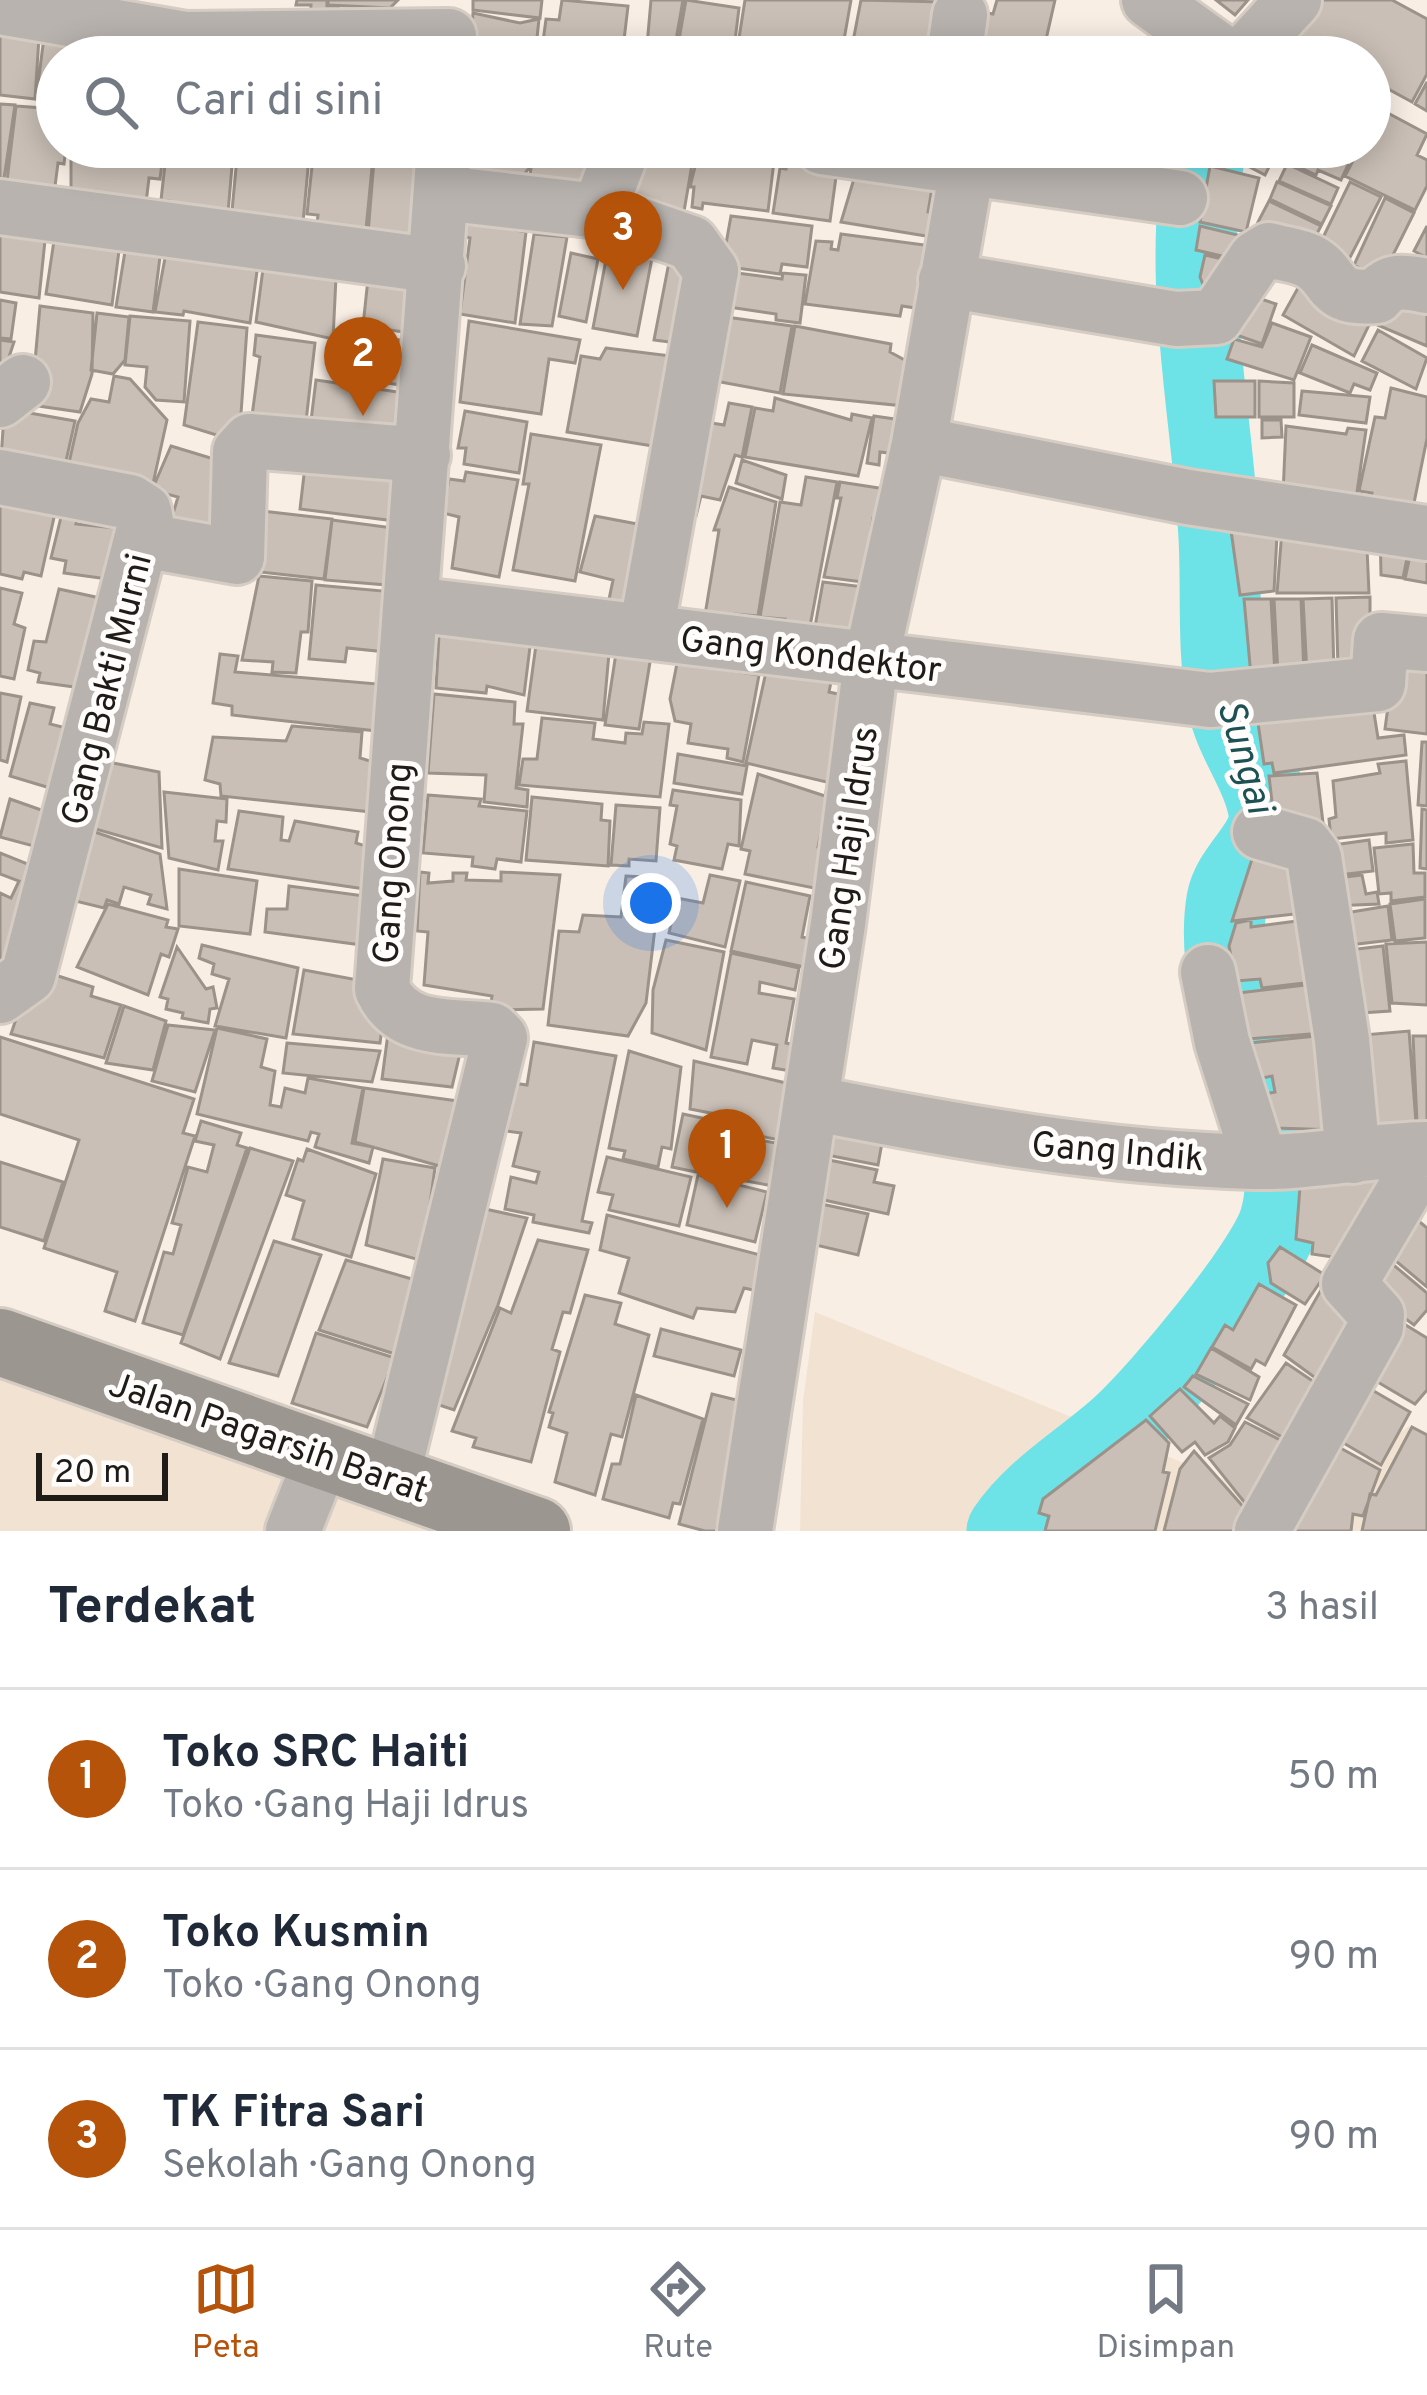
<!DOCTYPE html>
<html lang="id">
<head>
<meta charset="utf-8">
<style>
	:root { --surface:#fff; --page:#f2f2f3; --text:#1f2937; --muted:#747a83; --line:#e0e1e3; --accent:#b45309 }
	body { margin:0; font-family:Overpass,sans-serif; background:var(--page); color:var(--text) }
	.scale { position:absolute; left:36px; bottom:30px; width:132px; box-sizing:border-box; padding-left:12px; border:6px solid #1f1c18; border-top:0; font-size:33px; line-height:42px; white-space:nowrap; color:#1f1c18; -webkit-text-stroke:9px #fffdfb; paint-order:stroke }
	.you { position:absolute; left:651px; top:903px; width:42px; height:42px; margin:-30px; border:9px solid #fff; border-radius:50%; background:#1a73e8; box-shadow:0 0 0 18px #1a73e833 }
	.badge { display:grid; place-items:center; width:78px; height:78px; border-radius:50%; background:var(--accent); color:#fff; font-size:39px; font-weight:700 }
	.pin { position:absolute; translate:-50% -99px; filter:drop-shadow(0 3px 6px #0008) }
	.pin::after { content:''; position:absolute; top:63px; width:42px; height:36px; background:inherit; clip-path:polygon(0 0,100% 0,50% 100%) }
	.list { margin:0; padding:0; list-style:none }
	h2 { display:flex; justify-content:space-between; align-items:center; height:156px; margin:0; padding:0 48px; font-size:51px }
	h2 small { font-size:39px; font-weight:400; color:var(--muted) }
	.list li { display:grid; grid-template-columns:78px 1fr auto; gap:36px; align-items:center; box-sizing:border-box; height:180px; padding:0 48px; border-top:3px solid var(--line) }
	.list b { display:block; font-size:45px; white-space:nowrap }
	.list p { margin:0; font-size:39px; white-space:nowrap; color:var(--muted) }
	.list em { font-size:39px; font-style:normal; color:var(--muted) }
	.icon { flex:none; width:66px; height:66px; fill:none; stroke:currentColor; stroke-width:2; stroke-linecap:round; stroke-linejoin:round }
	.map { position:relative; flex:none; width:1427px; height:1531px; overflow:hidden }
	.search { position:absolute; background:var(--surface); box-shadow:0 6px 30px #0003; left:36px; right:36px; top:36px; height:132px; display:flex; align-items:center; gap:30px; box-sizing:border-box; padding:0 42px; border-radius:66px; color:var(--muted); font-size:45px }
	.sheet { height:696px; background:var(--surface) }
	nav { display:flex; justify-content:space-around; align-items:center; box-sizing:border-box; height:168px; border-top:3px solid var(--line); background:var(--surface); font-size:33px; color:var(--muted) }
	nav a { display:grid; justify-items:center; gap:6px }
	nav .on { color:var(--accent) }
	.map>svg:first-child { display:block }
</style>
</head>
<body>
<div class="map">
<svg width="1427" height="1531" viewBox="0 0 1427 1531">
	<rect width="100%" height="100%" fill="#f8eee4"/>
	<path fill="#f2e2d2" d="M815 1312 1301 1511 1409 1426 1427 1434V1531H800L803 1401Z
		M0 1364 489 1531H0Z"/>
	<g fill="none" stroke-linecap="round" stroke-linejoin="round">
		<path stroke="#6de2e7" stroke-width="81" d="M1007 1531C1037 1487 1085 1461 1123 1426 1161 1391 1267 1265 1280 1220 1288 1191 1288 1156 1271 1131 1251 1058 1214 975 1227 900 1233 868 1273 844 1269 812 1263 773 1234 740 1227 701 1217 648 1222 592 1219 537 1212 409 1180 275 1206 147"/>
	</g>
	<path fill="#c9bfb6" stroke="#9b9289" stroke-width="3" d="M297 0H327V6H338V29L310 27 311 5H296Z
		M328 0H398L390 8 328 5Z
		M473 0H542L540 18 473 10Z
		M562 0 628 6 622 57H541L546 19 559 20Z
		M651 0H683L673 57H646Z
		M686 0 739 8 733 57H676Z
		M745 0H851L841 57H736Z
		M861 0 944 2 933 57H850Z
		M997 0H1055L1042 57H1008L963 47 971 10 993 14Z
		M1216 0H1248L1235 15Z
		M1307 0H1392L1427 19V74L1412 102 1370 79V57H1331L1287 33Z
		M473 13 520 23 539 19 535 57 470 52Z
		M0 27 39 37 35 99 0 95Z
		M45 30 107 36 105 57H57V102L36 99Z
		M1427 82V111L1415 104Z
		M0 104 15 105 3 185H0Z
		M16 106 57 109V147H66L64 164 58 163 54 194 6 189Z
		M1386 112 1427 134 1417 155 1427 160V186L1415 210 1345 176 1360 147H1370V133L1374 135Z
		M71 147H164L160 179 149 178 146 203 71 195Z
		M167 147H222V152L233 154 228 213 170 209V201L161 200Z
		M238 147H310L303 222 232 211Z
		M314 147 374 148 366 229 317 223 318 215 307 214Z
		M468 147H528L520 163 529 168 513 190 462 155Z
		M534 147H605L598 189 530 175Z
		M637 147H695L682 223 626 213Z
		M700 147 775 153 768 211 703 203 702 209 692 207 694 187H690Z
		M1211 147H1279L1265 175Z
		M1286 147H1326V153L1348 165 1341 180 1318 170 1316 175 1280 158Z
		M375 148 431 153 424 236 368 234Z
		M790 149 832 155 828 176 836 177 830 221 773 213 780 168 786 169Z
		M1287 164 1338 188 1331 204 1279 181Z
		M1210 166 1259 178 1246 232 1200 222Z
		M935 171 928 212 935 214 932 237 841 222 856 172Z
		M1277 182 1331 206 1322 224 1270 199Z
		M1350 182 1381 197 1342 273 1314 256Z
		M1385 198 1414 213 1381 279 1354 265Z
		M1269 201 1321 226 1310 247 1258 222Z
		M466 206 518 215 516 230 526 232 515 323 460 314 470 238 460 236Z
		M731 216 812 226 807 267 782 264 780 274 722 266Z
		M0 225 46 231 39 298 0 292Z
		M1200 226 1254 239 1248 262 1196 250Z
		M1427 226V258L1414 251Z
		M55 234 121 235 112 305 46 294Z
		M534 234 567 237 552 326 520 324Z
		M841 234 932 246 922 309 902 306 900 316 805 304 816 241 832 242 831 249 838 250Z
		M127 239 162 241 153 312 116 307Z
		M168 242 260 249 250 323 184 311 183 315 155 312Z
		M609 244 653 253 637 336 593 328Z
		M571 253 598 259 586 322 559 316Z
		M1205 255 1240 263 1204 287 1200 277Z
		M670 257 701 265 685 344 654 340Z
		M370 260 425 266 417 334 363 326Z
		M263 269 336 277 333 339 256 322Z
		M722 271 782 279 783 273 806 275 800 323 776 320V314L715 305Z
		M1298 288 1370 323 1354 356 1283 315Z
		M1427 291V346L1375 324 1383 305Z
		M1243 293 1276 304 1262 344 1228 332Z
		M0 300 16 303 11 339 0 338Z
		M40 306 93 313 92 374 80 412 31 405Z
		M97 313 129 317 125 360 113 374 91 370Z
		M712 315 792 326 780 393 699 378Z
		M130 316 190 321 184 402 156 400 145 387 147 367 125 365Z
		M469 321 580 340 575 363 549 359 541 414 460 402Z
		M198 322 247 328 239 442 184 425Z
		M1272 323 1311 337 1294 380 1227 359 1234 339 1262 347Z
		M795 326 891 344 890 352 912 364 905 406 783 394Z
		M1378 330 1427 358 1416 389 1362 361Z
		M338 331 407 341 400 385 331 374Z
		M256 335 315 343 305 430 251 423 260 357 254 355Z
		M0 340 14 342 0 384Z
		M1312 345 1377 373 1370 390 1354 384 1350 393 1300 373Z
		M606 348 679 357 671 449 567 432 581 356 600 359Z
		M114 376 130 379 167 420 148 506 66 476 78 423 91 399 109 402Z
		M316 380 418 395 410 452 309 437Z
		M1214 381H1255V417H1216Z
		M1259 381 1294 383V417H1259Z
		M1391 388 1427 397V438L1411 518 1370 502 1372 493 1359 491 1375 417 1385 418Z
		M1302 391 1370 397 1366 423 1299 415Z
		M775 398 851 420 852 414 872 418 858 476 745 457 755 408 773 411Z
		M729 403 752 407 742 457 735 455 720 500 701 496 696 516 679 512 693 420 724 425Z
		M465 411 527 422 519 473 464 464 466 448H458Z
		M24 412 75 421 61 483 0 475 4 414 23 417Z
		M874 416 902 420 896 454 880 452 879 465 867 463Z
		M1262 420H1281L1282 437 1262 438Z
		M1286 426 1346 434 1348 428 1366 430 1355 506 1283 495Z
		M531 434 601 445 575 581 513 570 529 484H523Z
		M171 446 237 466 218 555 165 541 178 497 152 490Z
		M307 449 410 461 403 522 300 509Z
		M742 460 786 475 782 499 736 483Z
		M466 472 518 480 499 577 452 568 459 517 443 513 449 479 464 481Z
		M806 477 837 482 808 637 782 634 785 619 760 617 780 502 801 505Z
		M840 482 892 490 888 519 873 518 863 582 824 577 841 498H837Z
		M729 487 776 502 758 616 735 614 733 626 704 621 719 530H714Z
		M0 491 57 504 41 576 24 572 22 579 0 574Z
		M63 509 79 513 76 524 135 530 122 581 64 573 66 561 51 558Z
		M262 511 332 519 324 579 260 572Z
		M595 516 648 526 642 613 607 609 613 580 580 572Z
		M1278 517 1274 591 1240 595 1230 523Z
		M1283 518 1366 526 1369 593H1277Z
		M332 520 401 529 412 587 325 580Z
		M1380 527 1412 533 1403 578 1381 575Z
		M1415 533 1427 535V583L1405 579Z
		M259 576 312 581 308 632H301L296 673 272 672 273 662 242 660Z
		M823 582 864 587 858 630 832 627 829 639 813 638Z
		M316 585 394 592 387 652 347 648 345 662 309 659Z
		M0 588 22 593 14 624 25 628 14 679 0 676Z
		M59 589 109 600 89 689 38 682 40 673 28 670 34 641 46 642Z
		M1370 597V675L1338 667 1336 598Z
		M1332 598 1334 673 1307 674 1303 599Z
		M1244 599H1271L1275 676H1251Z
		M1274 599H1301L1304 675H1278Z
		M440 617 533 623 524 695 487 686 486 693 436 688Z
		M538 630 611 631 603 720 527 711Z
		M681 643 696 665 759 675 743 762 727 758 728 749 688 743 691 724 675 721 670 699Z
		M1396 647 1427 650V734L1385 729Z
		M616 653 651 656 639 729 605 725Z
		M220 654 238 656 235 672 390 685 386 732 232 715V706L213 703Z
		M766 672 831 682 829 692 852 697 839 785 746 763Z
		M0 693 21 697 7 762 0 760Z
		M434 694 515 702 514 724H523L516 788 528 790 527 807 484 802 486 775 428 773Z
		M1371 694 1378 738 1404 735 1406 755 1274 773 1272 763 1264 764 1258 723 1273 722 1271 703Z
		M30 703 54 708 50 724 86 733 70 794 10 776Z
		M542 718 595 723 593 739 625 743 626 733 642 734 644 722 669 724 660 797 519 785 523 759H537Z
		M292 726 362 732 360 758 376 763 381 813 221 796 220 784 205 780 213 737 286 741Z
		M1422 742H1427V806L1418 805Z
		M678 754 747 766 742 794 674 783Z
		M103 761 159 772 162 848 92 828Z
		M1406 761 1413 840 1386 843V833L1331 839 1329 819 1336 817 1333 781 1380 773 1378 764Z
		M1317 773 1324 831 1276 837 1269 776Z
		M758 774 825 796 827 788 839 791 826 808 818 847 831 849 824 890 745 874 750 851 741 849Z
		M673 790 741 800 739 846 728 844 722 869 674 860 677 846 670 844 677 806 670 805Z
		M164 792 227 799 226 822 217 821 215 841H223L218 870 169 858Z
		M428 795 481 799 479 806 527 811 521 862 497 859 495 869 472 866 473 857 423 853Z
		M532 797 602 804 601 820 610 821 608 866 526 860Z
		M10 799 64 818 52 851 0 837Z
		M616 805 660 808 656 861 629 859V866L611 865Z
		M1422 809 1427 810V869L1420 868Z
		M239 811 283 817 281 840 289 841 295 821 358 832 356 843 384 852 372 890 228 869Z
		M80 827 160 854 167 909 148 904 151 895 124 887 119 904 107 900 104 908 55 896Z
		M1369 840 1373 871 1330 876 1326 846Z
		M1413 844 1414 873H1425V897L1391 901V893L1379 894 1374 848Z
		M1302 849 1313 912 1232 921 1253 856Z
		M0 853 45 871 0 986V893L11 898 19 881 0 874Z
		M179 869 257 881 250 934 179 926Z
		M420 872 429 873 428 883 453 881V873H467L466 880 501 881V872L560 875 543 1009 490 1010 492 996 424 985 428 932 417 931Z
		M710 875 740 881 725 947 669 933 677 898 703 903Z
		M1362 875 1366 894 1377 892 1379 904 1331 906 1328 879Z
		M626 876 661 878 646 1003 628 1036 548 1025 559 931 579 932 583 915 621 917Z
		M746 882 810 896 802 937 815 940 809 968 731 951Z
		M289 886 372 897 369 946 265 932 267 909H287Z
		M1425 899V938L1395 941 1390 904Z
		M108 904 168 920 166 927 178 929 169 957 161 954 148 995 77 967Z
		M1388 906 1392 940 1349 945 1345 913Z
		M1320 918 1330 980 1262 988 1260 979 1236 981 1229 946 1236 923 1251 920V927Z
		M666 940 724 952 706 1050 652 1033 653 990Z
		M1427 942V1005L1392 1003 1386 944Z
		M202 945 298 968 286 1038 215 1026 229 979 212 974 214 964 199 958Z
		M1383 946 1390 1011 1346 1014 1340 951Z
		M177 947 206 989 213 987 217 1008 210 1009 208 1023 182 1018 183 1013 166 1009 168 999 160 997Z
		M731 953 799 968 795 990 760 982 759 993 794 999 786 1043 795 1045 791 1071 773 1068 777 1045 752 1040 747 1064 711 1057Z
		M33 968 93 987 91 996 121 1005 104 1058 11 1034Z
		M304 970 374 983 384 1014 380 1043 293 1034Z
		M1330 982 1335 1032 1248 1039 1238 993Z
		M124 1006 166 1021 153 1070 106 1063Z
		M168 1025 215 1030 195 1092 152 1081Z
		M389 1026 464 1036 452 1087 382 1079Z
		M217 1028 267 1039 261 1067 275 1071 270 1105 281 1107 285 1088 305 1093 308 1078 363 1088 352 1143 373 1147 369 1163 315 1147 319 1134 311 1132 308 1141 197 1114Z
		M1409 1031 1416 1123 1355 1130 1351 1036Z
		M1336 1034 1338 1130 1275 1128 1265 1094 1275 1092 1272 1076 1258 1079 1249 1043Z
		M1413 1036H1427V1134L1421 1135 1417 1122Z
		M0 1037 194 1099 183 1133 195 1136 135 1321 105 1311 117 1272 44 1248 79 1140 0 1114Z
		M534 1042 616 1056 582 1221 592 1223 589 1233 533 1222 534 1215 505 1209 511 1177 536 1183 539 1172 513 1166 521 1133 506 1131 513 1083 527 1085Z
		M287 1043 380 1051 372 1082 283 1073Z
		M629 1051 681 1067 671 1149 662 1147 658 1167 623 1159 625 1151 609 1148Z
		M694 1061 790 1084 780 1140 734 1131 736 1124 720 1121 721 1115 690 1109Z
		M364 1088 458 1101 443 1167 355 1142Z
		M683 1114 716 1121 714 1130 729 1133 720 1177 672 1167Z
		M825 1114 885 1126 878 1165 817 1153Z
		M201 1121 241 1133 237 1145 247 1148 183 1335 143 1323 164 1252 173 1254 181 1225 172 1223 188 1167 207 1172 214 1145 195 1141Z
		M731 1135 781 1144 773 1186 724 1177Z
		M250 1148 293 1161 220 1359 181 1343Z
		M307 1149 376 1174 351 1257 293 1239 304 1201 286 1195 298 1159 303 1161Z
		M810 1156 877 1170 874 1182 894 1186 888 1214 801 1195Z
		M607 1157 691 1177 679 1226 609 1210 613 1195 598 1192Z
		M383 1159 435 1168 428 1218 433 1219 423 1261 366 1245Z
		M1302 1161 1377 1172 1370 1222 1339 1258 1312 1254 1313 1243 1296 1239Z
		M0 1162 63 1182 44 1241 0 1227Z
		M698 1175 767 1192 755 1242 687 1225Z
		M812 1202 868 1214 858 1255 803 1242Z
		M485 1209 527 1218 498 1305 454 1410 412 1396Z
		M1408 1212 1427 1228V1287L1378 1246Z
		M607 1215 768 1257 762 1292 744 1288 735 1312 697 1308 693 1318 619 1293 629 1258 600 1250Z
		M538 1240 588 1250 570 1313 563 1312 552 1349 560 1352 531 1462 473 1447 476 1438 452 1431 500 1308 511 1313Z
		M274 1241 321 1255 278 1376 229 1363Z
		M1280 1247 1325 1275 1305 1304 1271 1283 1268 1263Z
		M1378 1252 1427 1293V1310L1414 1325 1354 1281Z
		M346 1260 419 1281 395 1354 319 1330Z
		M1325 1283 1370 1311 1328 1387 1284 1355Z
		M1259 1284 1296 1305 1265 1365 1256 1360 1251 1369 1212 1347 1225 1325 1233 1330Z
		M585 1295 621 1303 615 1324 649 1335 622 1437 611 1434 595 1495 555 1482 567 1433 549 1427 553 1413 549 1412Z
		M1391 1316 1427 1338V1390L1415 1404 1359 1371Z
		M661 1329 741 1350 734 1376 654 1356Z
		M316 1333 395 1358 367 1427 292 1403Z
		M1211 1348 1259 1377 1250 1400 1196 1374Z
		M1286 1363 1326 1390 1295 1444 1247 1418Z
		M1193 1376 1248 1404 1236 1425 1184 1387Z
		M1353 1379 1410 1412 1381 1465 1323 1431Z
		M1180 1389 1214 1423 1220 1416 1235 1428 1228 1442 1205 1455 1195 1442 1182 1452 1150 1416Z
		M712 1394 749 1403 716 1531H705L679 1524Z
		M636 1395 703 1419 680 1504 673 1503 669 1518 603 1499 612 1464H620Z
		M1146 1420 1169 1443 1163 1472 1169 1473 1155 1531H1045L1049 1516 1039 1513 1043 1499Z
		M1245 1422 1294 1447 1257 1518 1209 1458 1230 1445Z
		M1412 1427 1427 1435V1531H1362L1370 1494 1376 1495Z
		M1317 1435 1380 1470 1363 1516 1353 1514 1351 1531H1292Z
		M1194 1451 1254 1519 1251 1531H1164L1180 1469Z"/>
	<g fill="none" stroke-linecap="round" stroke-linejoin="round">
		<defs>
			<path id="street" d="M1149 0 1228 57
				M0 7 186 39 449 36
				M954 57 960 15
				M1242 57 1294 0
				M822 147 1180 198
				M442 193 599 211 623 147
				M0 207 438 266
				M599 211 691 243 711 271 646 632
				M946 280 1176 319 1216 317 1256 258 1269 250C1282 254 1297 255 1309 261 1338 276 1325 301 1377 296 1391 278 1406 282 1427 286
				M0 400 23 382
				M919 444 1188 497 1427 533
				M0 477 130 502 144 511 146 521 28 976 0 996
				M142 540 237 557 240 452 250 441 423 455
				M412 604 1210 700 1378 684 1381 640 1427 644
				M1260 832 1305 845 1314 857 1342 1040 1353 1156
				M1208 972 1222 1042 1260 1162
				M811 1103C958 1132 1104 1158 1254 1162 1312 1163 1369 1150 1427 1149
				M392 1478 500 1038 492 1030C449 1025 402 1033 382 989L444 147
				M293 1531 323 1455
				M745 1531 838 924 871 661 919 444 967 168
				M1262 1531 1376 1327 1377 1315 1349 1284 1427 1152"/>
			<path id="secondary" d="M0 1342 537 1531"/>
		</defs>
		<use href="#street" stroke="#d5ccc3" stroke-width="60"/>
		<use href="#secondary" stroke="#d5ccc3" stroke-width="72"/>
		<use href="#street" stroke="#b8b3af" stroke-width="54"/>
		<use href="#secondary" stroke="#9c9690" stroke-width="66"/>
	</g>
	<g text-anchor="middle" stroke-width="10" stroke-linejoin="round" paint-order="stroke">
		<g font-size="36" fill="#1f1c18" stroke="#fffdfb">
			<text transform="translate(811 653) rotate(7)" y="13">Gang Kondektor</text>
			<text transform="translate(105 689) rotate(-76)" y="13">Gang Bakti Murni</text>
			<text transform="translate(847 848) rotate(-82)" y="13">Gang Haji Idrus</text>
			<text transform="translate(391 863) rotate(-86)" y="13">Gang Onong</text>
			<text transform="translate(1118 1150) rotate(5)" y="13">Gang Indik</text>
			<text transform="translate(269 1436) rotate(19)" y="13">Jalan Pagarsih Barat</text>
		</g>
		<g font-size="39" font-style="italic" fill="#1d5153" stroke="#fffdfb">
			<text transform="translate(1247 756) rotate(74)" y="14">Sungai</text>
		</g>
	</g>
</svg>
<div class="scale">20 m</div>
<div class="you"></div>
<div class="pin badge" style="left:727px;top:1208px">1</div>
<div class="pin badge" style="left:363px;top:416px">2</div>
<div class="pin badge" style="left:623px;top:290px">3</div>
<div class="search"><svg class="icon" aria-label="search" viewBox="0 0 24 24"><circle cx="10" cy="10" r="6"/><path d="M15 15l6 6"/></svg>Cari di sini</div>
</div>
<section class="sheet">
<h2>Terdekat<small>3 hasil</small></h2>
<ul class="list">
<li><span class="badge">1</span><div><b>Toko SRC Haiti</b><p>Toko · Gang Haji Idrus</p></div><em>50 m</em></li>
<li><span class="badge">2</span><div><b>Toko Kusmin</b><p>Toko · Gang Onong</p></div><em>90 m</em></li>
<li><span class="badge">3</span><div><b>TK Fitra Sari</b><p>Sekolah · Gang Onong</p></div><em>90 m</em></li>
</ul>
</section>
<nav>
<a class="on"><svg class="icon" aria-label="map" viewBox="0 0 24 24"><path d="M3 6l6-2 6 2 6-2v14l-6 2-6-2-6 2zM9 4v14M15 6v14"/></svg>Peta</a>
<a><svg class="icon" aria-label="directions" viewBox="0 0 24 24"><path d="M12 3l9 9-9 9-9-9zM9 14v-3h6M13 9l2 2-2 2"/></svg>Rute</a>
<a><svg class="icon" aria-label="saved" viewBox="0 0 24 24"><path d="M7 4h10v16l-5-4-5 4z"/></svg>Disimpan</a>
</nav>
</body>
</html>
